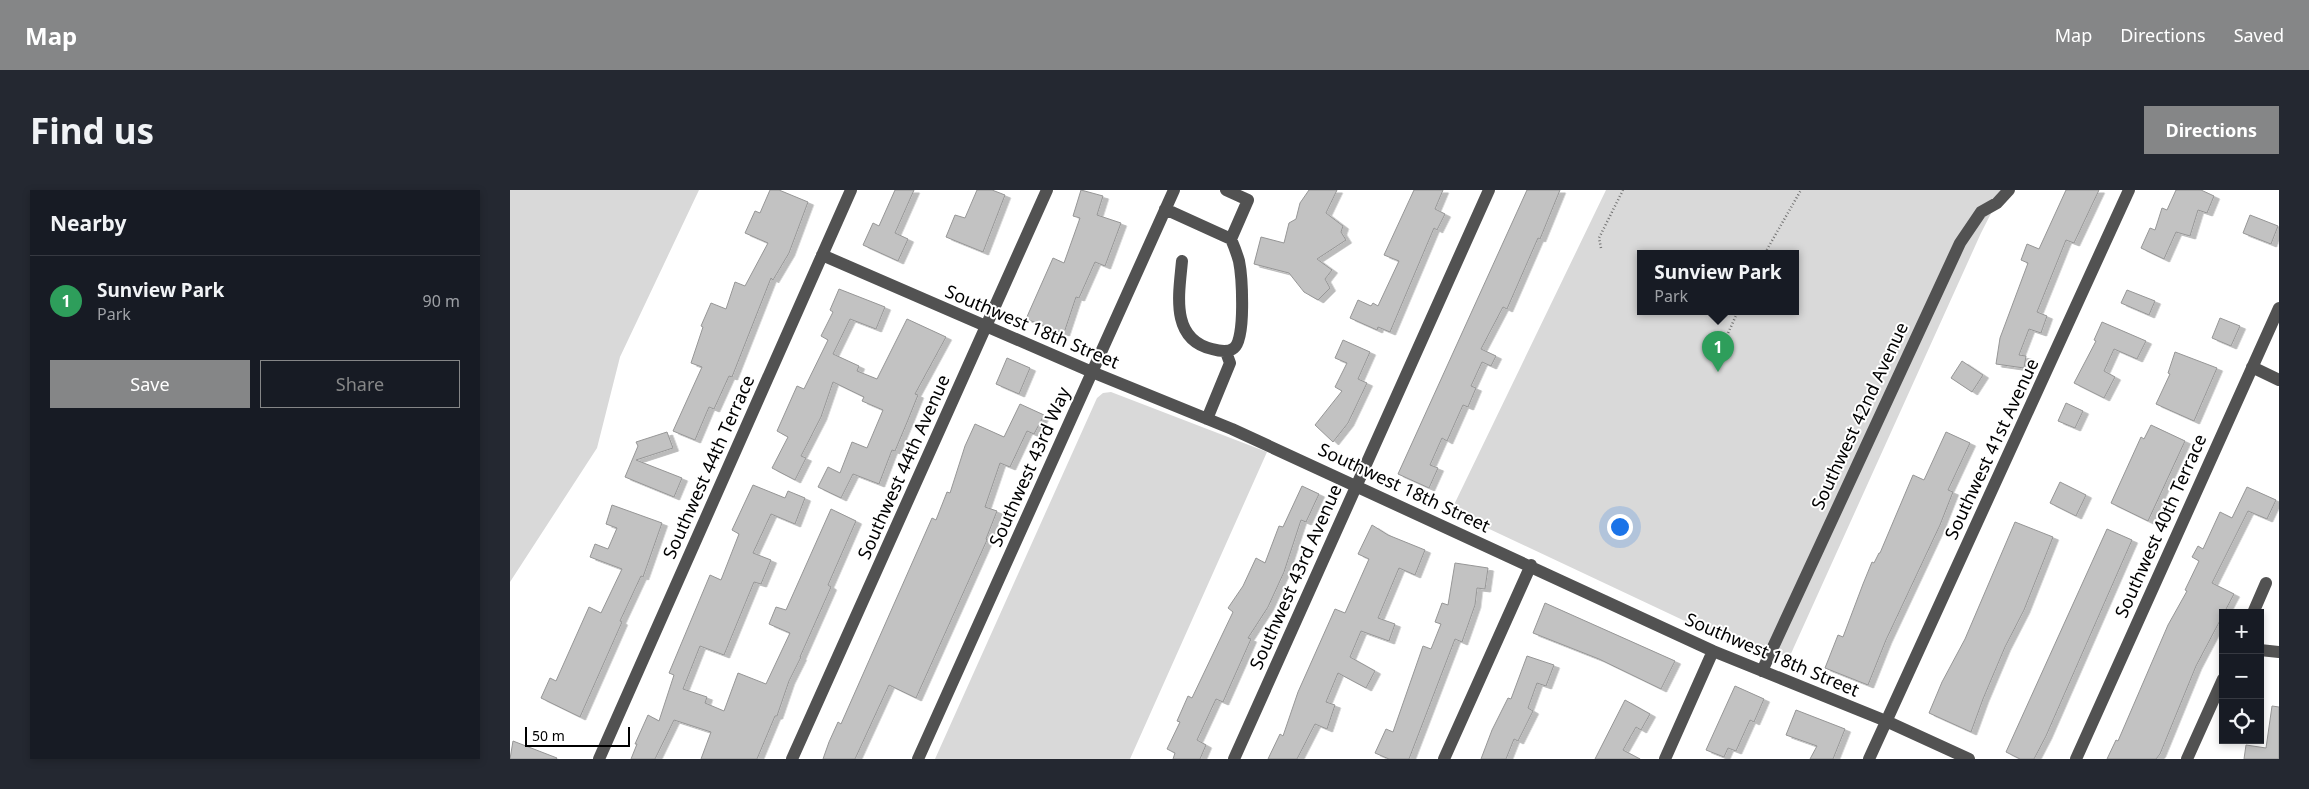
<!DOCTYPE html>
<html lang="en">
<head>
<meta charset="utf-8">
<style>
	:root { --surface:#171b24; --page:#242831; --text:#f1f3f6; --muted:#9ea1a6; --line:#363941; --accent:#858687 }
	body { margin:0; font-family:"Noto Sans",sans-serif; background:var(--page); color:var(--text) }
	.controls { position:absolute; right:15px; bottom:15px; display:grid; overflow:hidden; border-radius:0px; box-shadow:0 2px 8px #0003 }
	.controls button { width:45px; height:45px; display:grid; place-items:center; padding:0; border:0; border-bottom:1px solid var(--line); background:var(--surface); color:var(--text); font:25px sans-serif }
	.scale { position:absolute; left:15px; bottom:12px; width:105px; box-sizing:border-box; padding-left:5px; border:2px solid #000; border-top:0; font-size:14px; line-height:18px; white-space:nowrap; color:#000; -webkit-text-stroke:4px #fff; paint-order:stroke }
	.you { position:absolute; left:1109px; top:336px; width:18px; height:18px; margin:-12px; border:4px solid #fff; border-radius:50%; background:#1a73e8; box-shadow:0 0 0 8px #1a73e833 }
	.badge { display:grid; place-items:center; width:32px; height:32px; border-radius:50%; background:var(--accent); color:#fff; font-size:16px; font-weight:700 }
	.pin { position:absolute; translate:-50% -41px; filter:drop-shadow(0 1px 2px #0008) }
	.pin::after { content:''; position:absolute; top:26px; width:18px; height:15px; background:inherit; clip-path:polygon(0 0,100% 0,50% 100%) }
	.popup { position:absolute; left:1127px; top:60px; width:162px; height:65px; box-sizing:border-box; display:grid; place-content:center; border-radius:0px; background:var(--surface); filter:drop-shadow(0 1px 4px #0005); font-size:16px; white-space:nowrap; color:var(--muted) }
	.popup b { font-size:19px; color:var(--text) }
	.popup::after { content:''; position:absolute; left:50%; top:100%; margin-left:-10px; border:10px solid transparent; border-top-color:var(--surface) }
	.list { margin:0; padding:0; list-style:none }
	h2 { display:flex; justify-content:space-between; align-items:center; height:65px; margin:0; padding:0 20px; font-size:21px }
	h2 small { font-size:16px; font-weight:400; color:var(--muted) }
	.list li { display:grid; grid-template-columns:32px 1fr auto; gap:15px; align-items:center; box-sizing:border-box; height:90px; padding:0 20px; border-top:1px solid var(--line) }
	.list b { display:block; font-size:19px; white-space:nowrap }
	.list p { margin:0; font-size:16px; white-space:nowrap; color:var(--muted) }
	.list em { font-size:16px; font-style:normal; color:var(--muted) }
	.actions { display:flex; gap:10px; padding:15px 20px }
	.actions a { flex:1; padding:11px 0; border:1px solid var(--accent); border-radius:0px; text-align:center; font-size:18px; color:var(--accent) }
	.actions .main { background:var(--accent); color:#fff }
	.icon { flex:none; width:28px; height:28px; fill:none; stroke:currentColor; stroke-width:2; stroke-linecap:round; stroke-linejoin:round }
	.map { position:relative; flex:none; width:1769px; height:569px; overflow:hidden; border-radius:0px }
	header { display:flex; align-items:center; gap:30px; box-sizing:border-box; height:70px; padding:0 25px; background:var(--accent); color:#fff }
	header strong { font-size:24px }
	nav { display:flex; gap:28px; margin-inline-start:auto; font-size:18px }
	.intro { display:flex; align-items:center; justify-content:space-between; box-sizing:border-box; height:120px; padding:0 30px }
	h1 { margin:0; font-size:35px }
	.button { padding:12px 22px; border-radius:0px; background:var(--accent); color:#fff; font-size:18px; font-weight:700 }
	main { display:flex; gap:30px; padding:0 30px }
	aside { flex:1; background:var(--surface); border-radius:0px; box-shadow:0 2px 8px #0003 }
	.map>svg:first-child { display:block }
</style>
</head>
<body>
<header>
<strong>Map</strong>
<nav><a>Map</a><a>Directions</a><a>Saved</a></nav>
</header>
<div class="intro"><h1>Find us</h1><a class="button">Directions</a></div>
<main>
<aside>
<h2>Nearby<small></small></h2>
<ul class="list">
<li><span class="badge" style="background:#2e9e5b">1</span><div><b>Sunview Park</b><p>Park</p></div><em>90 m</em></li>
</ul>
<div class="actions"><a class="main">Save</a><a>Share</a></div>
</aside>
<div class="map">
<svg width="1769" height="569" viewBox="0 0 1769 569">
	<defs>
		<filter id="shadow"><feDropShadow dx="5.5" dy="3" stdDeviation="0" flood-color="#0004"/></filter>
	</defs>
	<rect width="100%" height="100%" fill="#fff"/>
	<path fill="#d9d9d9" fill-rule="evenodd" d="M0 0H189L110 167 87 258 0 392Z
		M1096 0H1493L1471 43 1279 468 1253 456H1228L941 321ZM1130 63H1286V121H1130Z
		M601 202 757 262 620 569H425L587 208 593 203Z"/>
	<path fill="#c2c2c2" stroke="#969696" filter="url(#shadow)" d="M260 0H269L298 12 279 63 263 90 261 88 222 187 219 186 204 219 199 217 185 250 163 241 192 177 181 173 193 137 191 136 201 113 216 119 225 92 235 96 258 53 235 43 245 21 250 23Z
		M385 0H404L385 43 398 49 388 71 353 55 363 33 369 36Z
		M467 0H482L495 5 473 62 436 47 445 25 455 28Z
		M571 0 593 6 587 25 611 33 595 76 585 72 569 108 566 107 554 143 516 129 543 68 554 73 570 28 563 26Z
		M799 0H827L816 23 833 36 831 42 836 50 807 69 822 80 815 89 820 98 808 110 794 102 779 83 744 74 751 47 774 53 779 33 786 29 790 13Z
		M904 0H933L925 19 935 24 927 40 924 38 880 142 868 137 867 140 840 128 848 110 861 116 863 113 868 116 889 71 874 65Z
		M1017 0H1050L1030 49 1028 48 997 119 993 117 971 159 986 166 981 176 972 172 961 196 966 198 958 217 953 215 937 251 932 248 920 275 928 278 919 298 888 284Z
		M1556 0H1589L1564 53 1556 50 1527 122 1537 126 1531 143 1519 139 1509 165 1516 166 1514 178 1486 174 1490 148 1518 73 1511 70 1517 54 1529 59Z
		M1666 0H1691L1704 6 1697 23 1688 20 1680 46 1666 42 1654 69 1631 58 1640 38 1645 40 1652 18 1657 20Z
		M1740 25 1768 36 1761 54 1733 43Z
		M329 99 375 117 366 139 340 129 323 164 349 176 347 181 367 189 397 129 436 147 405 204 408 205 398 230 385 261 382 260 369 294 343 284 331 308 308 297 318 277 330 283 342 252 357 258 373 220 352 211 354 207 323 192 311 227 291 266 296 268 285 290 262 278 278 247 267 241 287 196 294 199 318 150 311 146 323 122 320 120Z
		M1617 100 1645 111 1639 125 1611 113Z
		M1710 128 1730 136 1721 156 1702 148Z
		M1592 132 1636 151 1627 169 1604 159 1594 181 1605 187 1594 208 1564 193 1586 151 1584 150Z
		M833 150 860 162 848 189 857 193 838 233 823 252 805 235 832 201 825 197 837 173 825 168Z
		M1665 162 1707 178 1684 231 1646 214 1660 184 1658 183Z
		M497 168 520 178 509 204 486 194Z
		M1452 171 1473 185 1462 202 1441 188Z
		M1556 213 1573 221 1565 238 1548 231Z
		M510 214 534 225 524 244 517 241 500 277 490 273 475 317 487 321 476 349 477 350 406 508 379 495 345 569H313L319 552 328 532 331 534 422 328 426 330 437 302 440 303 455 256 465 234 494 247Z
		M1641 235 1675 251 1638 331 1601 313 1631 247 1634 249Z
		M157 242 163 258 126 270 172 288 164 307 115 287 128 256 126 252Z
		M1436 242 1460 253 1438 300 1443 302 1430 335 1376 450 1358 495 1315 478 1328 445 1333 447 1353 394 1362 372 1364 373 1369 363H1370L1403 285 1414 290Z
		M1550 292 1576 305 1566 326 1540 313Z
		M243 295 275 308 278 301 295 308 285 334 261 324 243 363 261 370 251 394 244 392 214 465 190 456 173 499 197 507 195 513 214 521 228 483 256 494 280 443 259 434 266 417 276 420 321 319 346 331 318 395 321 397 290 467H291L279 491 267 526H265L247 569H191L201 542 164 530 145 569H121L127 554H125L138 525 149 531 164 485 159 483 200 385 211 390 229 344 222 340Z
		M792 296 809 304 796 332 791 330 774 382 758 417 738 448 741 449 713 512 706 509 687 550 696 555 690 569H663L665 563 657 559 670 532 667 531 678 506 682 508 723 422 718 418 733 396 746 368 755 373 769 336 773 337Z
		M1737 297 1766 310 1757 329 1738 321 1702 393 1724 404 1686 476 1650 564 1646 569H1597L1606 550 1608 551 1658 435 1677 401 1675 400 1689 371 1682 367 1688 356 1693 359 1710 322 1722 328Z
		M102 315 152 333 133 387 131 386 110 431 112 432 70 527 31 508 40 488 46 491 79 417 91 423 112 379 80 367 85 354 98 359 107 338 96 334Z
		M1505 332 1543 347 1514 420 1495 457 1473 509 1461 542 1419 523 1432 492 1455 449Z
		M862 335 878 345 915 360 905 385 889 378 868 428 885 434 879 451 851 441 840 467 865 481 856 498 828 483 816 512 825 515 817 539 805 534 787 569H758L770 544 773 546 788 502 825 419 835 423 859 369 848 364Z
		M1597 339 1622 350 1536 546 1524 569H1510L1496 562Z
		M945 373 978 378 975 399 967 398 965 415 952 452 945 449 899 569H879L865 563 876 539 883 542 913 456 921 459 931 434 925 432 932 413 938 415Z
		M1035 413 1165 471 1151 499 1089 469 1023 443Z
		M1017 466 1044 475 1036 496 1027 493 1018 518 1023 521 1008 551 1004 549 996 569H971L982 540 998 508 1001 509Z
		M1225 496 1254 509 1244 532 1240 530 1226 561 1218 558 1214 567 1196 560Z
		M1115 510 1140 524 1131 540 1126 537 1113 560 1130 569H1085Z
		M1762 516 1769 517V569H1734L1736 555 1756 558Z
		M1286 520 1335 539 1323 569H1300L1307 556 1276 545Z
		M3 551 47 568 46 569H0Z"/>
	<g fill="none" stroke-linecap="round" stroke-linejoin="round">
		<path stroke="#747474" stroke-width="2.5" stroke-dasharray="1 2.5" stroke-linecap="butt" d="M1091 58 1089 48 1113 0
			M1255 63 1291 0
			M1211 159 1228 121"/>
		<path stroke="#525252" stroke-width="12" d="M655 19 721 49 738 10 716 0
			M312 65 582 182 722 239 1203 461 1376 531 1459 569
			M672 71C669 104 660 149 702 159 709 161 718 163 724 158 736 149 732 86 729 71 727 64 724 56 721 49
			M1742 177 1769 190
			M697 229 720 173 716 162
			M1743 423 1756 393
			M1750 460 1769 462
			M1252 481 1450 53 1471 22 1487 13 1499 0
			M89 569 341 0
			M282 569 537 0
			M408 569 664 0
			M724 569 979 0
			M934 569 1021 375
			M1155 569 1203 461
			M1359 569 1619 0
			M1566 569 1769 118
			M1677 569 1713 489"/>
	</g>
	<g text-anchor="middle" stroke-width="4" stroke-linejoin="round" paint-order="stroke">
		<g font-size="18" fill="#000" stroke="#fff">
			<text transform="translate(522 137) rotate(23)" y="6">Southwest 18th Street</text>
			<text transform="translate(1350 226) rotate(-65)" y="6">Southwest 42nd Avenue</text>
			<text transform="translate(1482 259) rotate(-65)" y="6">Southwest 41st Avenue</text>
			<text transform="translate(199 277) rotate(-66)" y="6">Southwest 44th Terrace</text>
			<text transform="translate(394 277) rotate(-66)" y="6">Southwest 44th Avenue</text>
			<text transform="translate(520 277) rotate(-66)" y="6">Southwest 43rd Way</text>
			<text transform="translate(894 298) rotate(25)" y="6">Southwest 18th Street</text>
			<text transform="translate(1651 336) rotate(-66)" y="6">Southwest 40th Terrace</text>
			<text transform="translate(786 387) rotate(-66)" y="6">Southwest 43rd Avenue</text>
			<text transform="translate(1262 465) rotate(23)" y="6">Southwest 18th Street</text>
		</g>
	</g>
</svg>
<div class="controls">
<button>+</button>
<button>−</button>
<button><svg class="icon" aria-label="locate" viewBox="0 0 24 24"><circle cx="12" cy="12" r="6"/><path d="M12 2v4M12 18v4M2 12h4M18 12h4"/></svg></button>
</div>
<div class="scale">50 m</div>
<div class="you"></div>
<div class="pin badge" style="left:1208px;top:182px;background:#2e9e5b">1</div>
<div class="popup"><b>Sunview Park</b>Park</div>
</div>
</main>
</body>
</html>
